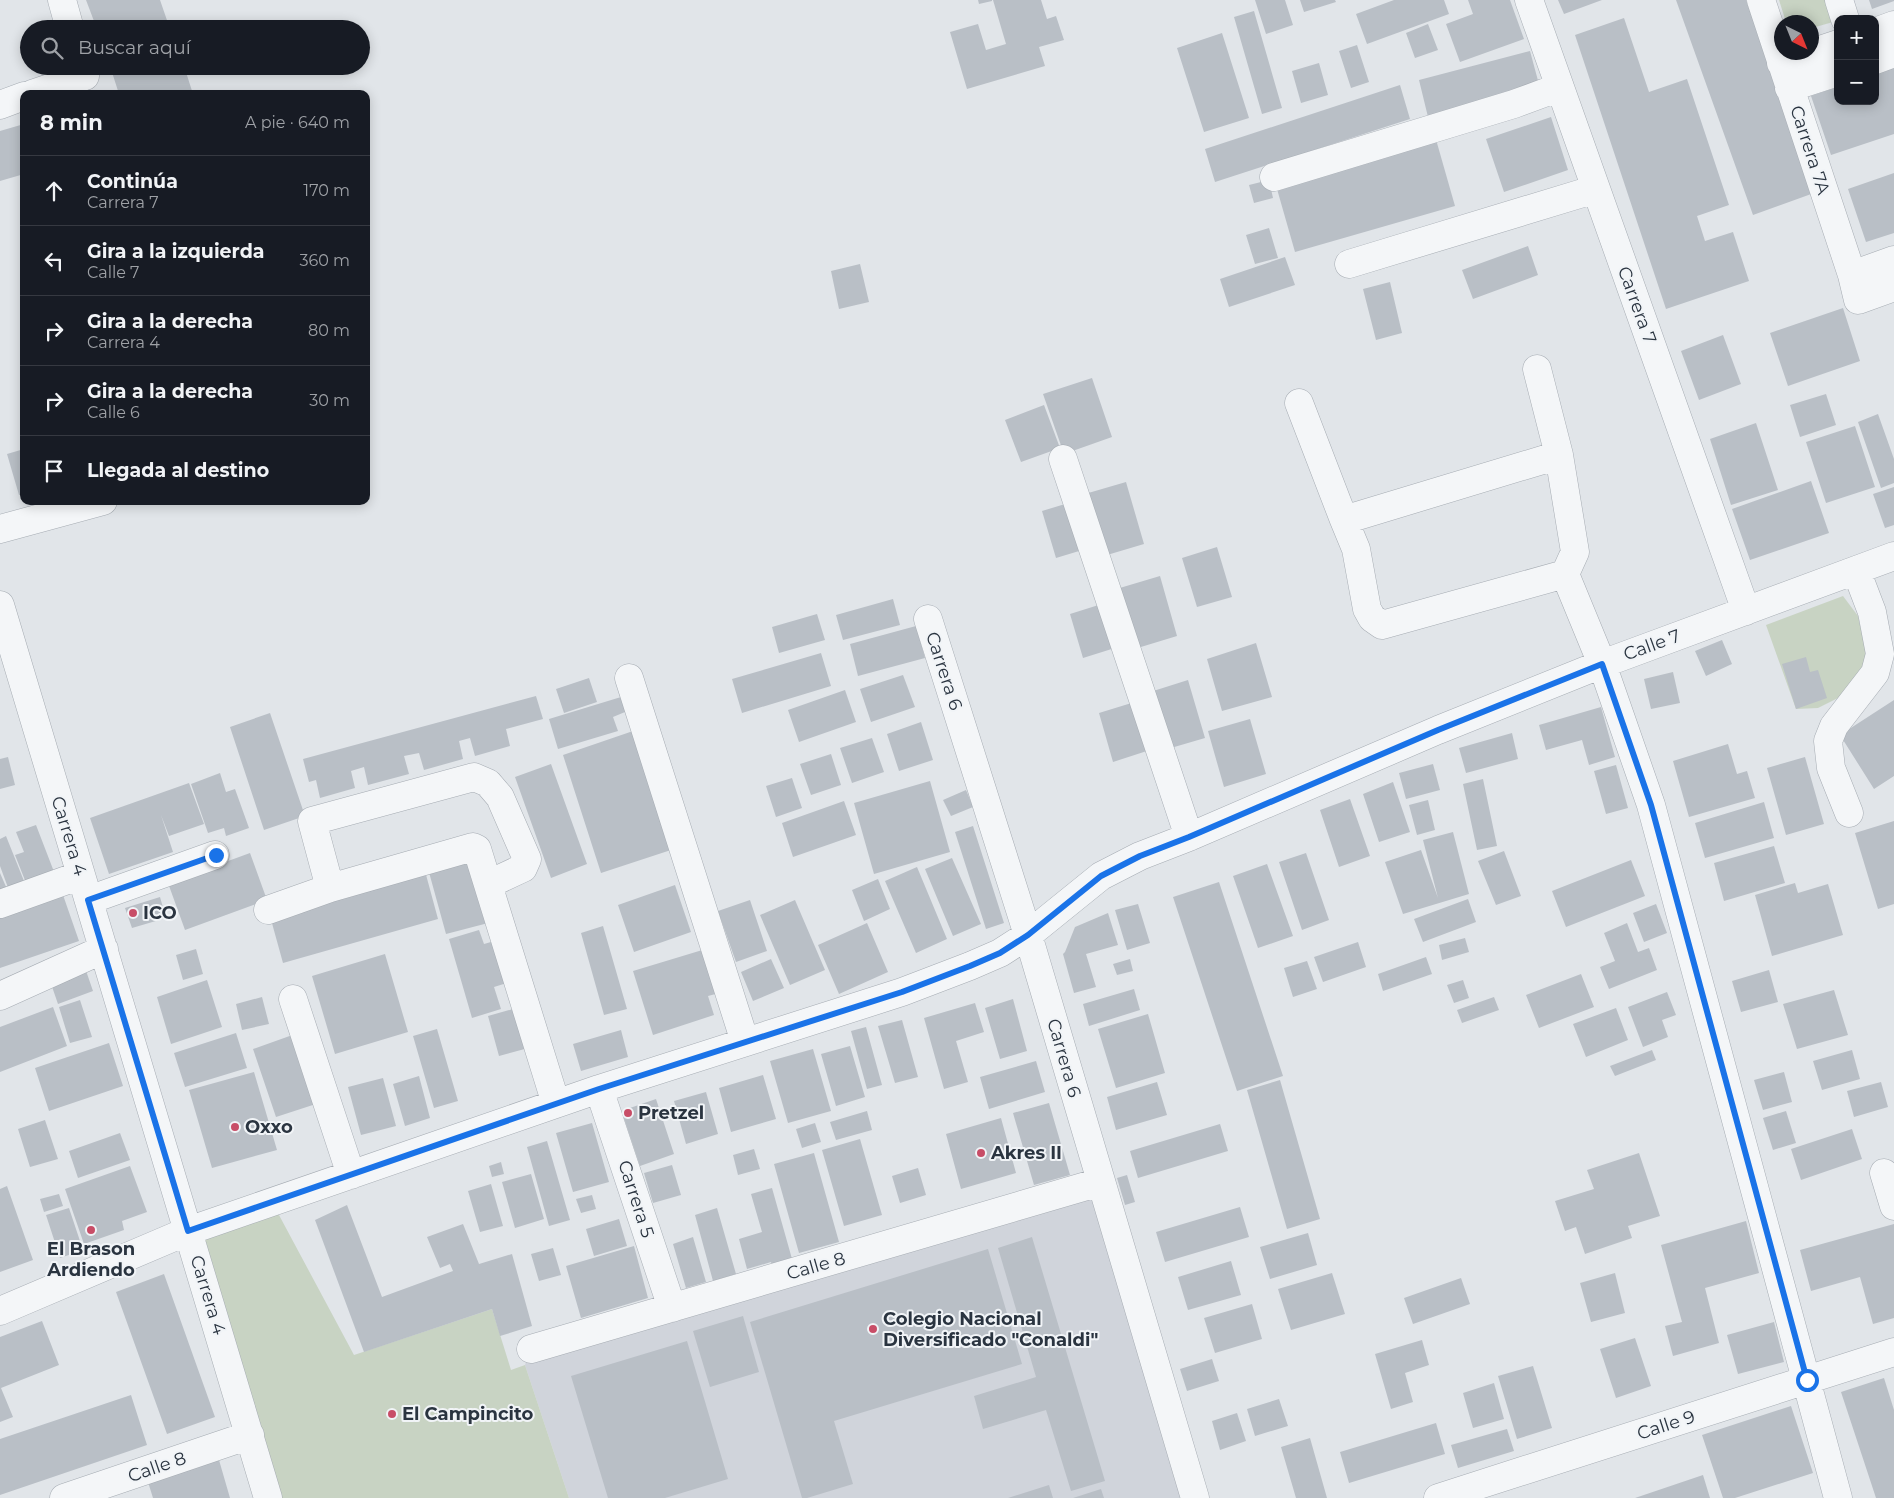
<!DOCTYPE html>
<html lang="es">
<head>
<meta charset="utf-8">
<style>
	:root { --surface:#171b24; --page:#242831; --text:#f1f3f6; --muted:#9ea1a6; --line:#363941 }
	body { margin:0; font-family:Montserrat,sans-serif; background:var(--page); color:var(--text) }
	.controls { position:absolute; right:15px; top:15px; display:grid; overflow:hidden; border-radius:10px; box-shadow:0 2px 12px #0003 }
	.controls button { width:45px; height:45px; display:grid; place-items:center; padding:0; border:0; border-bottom:1px solid var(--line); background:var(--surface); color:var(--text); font:25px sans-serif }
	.compass { position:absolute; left:1774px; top:15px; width:45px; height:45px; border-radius:50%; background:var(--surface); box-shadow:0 2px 12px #0003; rotate:137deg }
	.stop { position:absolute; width:15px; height:15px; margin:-11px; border:4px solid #1a73e8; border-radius:50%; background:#fff }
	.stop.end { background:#1a73e8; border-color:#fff; box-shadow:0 1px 5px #0008 }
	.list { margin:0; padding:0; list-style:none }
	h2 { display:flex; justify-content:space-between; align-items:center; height:65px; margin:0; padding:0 20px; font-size:21px }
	h2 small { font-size:16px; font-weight:400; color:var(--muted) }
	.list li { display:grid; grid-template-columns:32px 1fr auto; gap:15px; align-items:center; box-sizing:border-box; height:70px; padding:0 20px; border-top:1px solid var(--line) }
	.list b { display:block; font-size:19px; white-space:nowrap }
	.list p { margin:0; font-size:16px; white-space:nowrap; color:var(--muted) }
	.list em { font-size:16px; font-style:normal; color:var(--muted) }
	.icon { flex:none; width:28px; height:28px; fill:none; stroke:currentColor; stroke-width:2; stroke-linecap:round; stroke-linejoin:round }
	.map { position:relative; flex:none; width:1894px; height:1498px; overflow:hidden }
	.search { position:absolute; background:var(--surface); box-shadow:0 2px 12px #0003; left:20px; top:20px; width:350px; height:55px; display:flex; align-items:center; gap:12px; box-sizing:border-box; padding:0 18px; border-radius:28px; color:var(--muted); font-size:19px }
	.panel { position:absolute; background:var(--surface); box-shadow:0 2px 12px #0003; left:20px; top:90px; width:350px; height:415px; border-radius:10px }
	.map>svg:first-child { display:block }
</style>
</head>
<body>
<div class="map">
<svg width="1894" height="1498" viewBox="0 0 1894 1498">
	<rect width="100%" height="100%" fill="#e1e5e9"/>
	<path fill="#d0d4db" d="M1100 1182 1195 1498H569L525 1365 531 1349Z"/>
	<path fill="#c8d3c3" d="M1779 0H1826L1833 22 1812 28V22H1786Z
		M1843 596 1858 616 1869 665 1848 693 1818 708 1796 709 1766 625Z
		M272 1202 354 1355 492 1309 511 1370 525 1365 569 1498H268L188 1231Z"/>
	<path fill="#b9bfc6" d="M86 0H160L170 29H97Z
		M978 0H992V1L979 4Z
		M993 0H1041L1047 19 1056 16 1064 40 1039 47 1045 66 967 89 950 32 978 24 986 50 1006 44Z
		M1255 0H1285L1293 25 1266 34Z
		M1300 0H1335L1336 2 1304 12Z
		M1394 0H1444L1449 14 1367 44 1356 14Z
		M1468 0H1510L1524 39 1460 62 1446 24 1473 14Z
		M1558 0H1602L1564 14Z
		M1676 0H1746L1814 193 1753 215Z
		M1869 0H1894V1L1872 9Z
		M1254 11 1282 108 1262 114 1234 17Z
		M1624 18 1649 92 1687 79 1729 205 1697 216 1705 241 1733 232 1749 281 1666 309 1575 35Z
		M1428 24 1438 50 1415 58 1406 33Z
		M1222 33 1249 118 1204 132 1177 48Z
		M1357 45 1369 82 1351 88 1339 51Z
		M1530 51 1540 88 1428 117 1419 80Z
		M1319 63 1328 95 1301 103 1292 71Z
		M110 66H184L193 94H119Z
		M1894 68V134L1831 155 1811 96 1838 87V101H1875V74Z
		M1400 85 1410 119 1215 182 1205 149Z
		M1551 117 1568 170 1504 192 1486 139Z
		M24 124V174L0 181V131Z
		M1435 136 1455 206 1295 252 1275 182Z
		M1894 173V233L1866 242 1848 189Z
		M1269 180 1273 198 1254 203 1249 185Z
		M1269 228 1278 258 1255 264 1246 235Z
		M1528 246 1538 275 1473 299 1462 270Z
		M1285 257 1295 285 1229 307 1220 279Z
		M860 264 869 302 839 309 831 271Z
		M1390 282 1402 333 1376 340 1363 289Z
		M1843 308 1860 361 1788 386 1770 333Z
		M1723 335 1741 384 1699 400 1681 351Z
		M1092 378 1112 437 1064 454 1043 394Z
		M1826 394 1836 425 1800 437 1790 405Z
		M1044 405 1060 448 1021 462 1005 420Z
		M1878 414 1894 459V483L1881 488 1858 422Z
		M1756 423 1778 490 1731 505 1710 439Z
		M1855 426 1875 487 1826 503 1806 442Z
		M24 449V494L19 495 7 454Z
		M1811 481 1829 533 1750 560 1732 509Z
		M1126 482 1144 544 1097 558 1078 496Z
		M1894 487V525L1885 528 1873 494Z
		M1075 501 1089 548 1056 558 1042 511Z
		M1217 547 1232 597 1197 607 1182 558Z
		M1160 576 1177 636 1131 650 1113 590Z
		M893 599 900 625 843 640 836 615Z
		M1105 603 1118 647 1083 658 1070 614Z
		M817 614 825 640 779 653 772 627Z
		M916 626 925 658 858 676 850 644Z
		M1722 640 1732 664 1706 676 1695 651Z
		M1256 643 1272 697 1222 711 1207 659Z
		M821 653 831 686 742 713 732 679Z
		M1806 657 1810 672 1818 670 1827 698 1796 709 1782 664Z
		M1673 672 1680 703 1651 709 1644 679Z
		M903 675 915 707 871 722 860 689Z
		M589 678 597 702 564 713 556 689Z
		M1188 680 1205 738 1164 750 1147 693Z
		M845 690 856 722 799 742 788 710Z
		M536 696 543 719 506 729 510 746 475 756 470 738 459 741 463 759 424 770 419 753 404 756 409 774 368 785 364 767 351 771 355 788 320 798 316 780 309 782 303 759Z
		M621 697 625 712 613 717 618 731 558 749 549 719Z
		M1894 700V776L1874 789 1840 735Z
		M1138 701 1153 749 1113 762 1099 713Z
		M1601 707 1615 757 1589 765 1582 740 1546 750 1539 725Z
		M270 713 305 816 264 830 230 727Z
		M1250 719 1266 774 1224 787 1208 731Z
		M921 722 933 760 899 771 887 734Z
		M636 730 674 849 601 873 563 755Z
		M1512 733 1518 759 1466 773 1459 748Z
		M872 738 884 772 852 783 840 748Z
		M1728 744 1737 774 1747 771 1755 798 1689 817 1673 761Z
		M831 754 841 785 811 795 800 764Z
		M8 757 15 785 0 789V759Z
		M1805 757 1824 824 1786 835 1767 768Z
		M551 764 587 864 551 878 515 777Z
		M1433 764 1440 790 1406 799 1399 773Z
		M1616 765 1628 808 1606 814 1594 771Z
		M220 773 226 792 235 789 249 828 226 836 224 828 208 833 191 784Z
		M792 778 802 808 776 817 766 786Z
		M1483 779 1497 846 1477 850 1463 784Z
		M930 781 950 852 874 874 854 803Z
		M1393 782 1410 832 1379 842 1363 794Z
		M189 783 204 824 169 836 161 815 173 852 109 874 90 818Z
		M966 790 973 807 951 816 943 800Z
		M1350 799 1370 856 1339 867 1320 810Z
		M1428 800 1435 830 1417 835 1409 805Z
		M844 801 856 835 793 857 782 823Z
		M1764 802 1774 838 1705 858 1695 823Z
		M1894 821V904L1878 909 1855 833Z
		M36 825 56 877 28 888 15 855 24 852 16 832Z
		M973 826 1004 923 986 929 955 832Z
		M1453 832 1469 894 1403 914 1385 862 1421 850 1438 898 1423 840Z
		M6 836 26 886 10 893 0 866V839Z
		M1774 846 1785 883 1724 901 1714 863Z
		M1504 851 1521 896 1496 905 1478 861Z
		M250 853 267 900 185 930 168 883Z
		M473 853 492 922 446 934 427 865Z
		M1306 853 1329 920 1302 930 1279 862Z
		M952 858 981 924 953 936 925 869Z
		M1631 860 1645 896 1566 927 1552 891Z
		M1267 864 1293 936 1258 948 1233 876Z
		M917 867 947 939 916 953 885 881Z
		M425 871 438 919 283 963 270 916Z
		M0 873 7 889 0 892Z
		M878 879 890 909 864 921 852 890Z
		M1219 882 1283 1076 1237 1091 1173 897Z
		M1795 883 1798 893 1828 884 1843 935 1772 956 1755 895Z
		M675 885 691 932 634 952 618 905Z
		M63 895 79 941 0 968V916Z
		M160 897 166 918 132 928 125 908Z
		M1468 899 1476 922 1423 942 1414 919Z
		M750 900 767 951 736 962 718 911Z
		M795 900 825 970 790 985 760 915Z
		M1138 904 1150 943 1127 950 1115 910Z
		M1656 904 1667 933 1644 942 1633 913Z
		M1108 913 1118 945 1086 954 1096 987 1074 993 1063 954 1065 952 1075 927Z
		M867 923 888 972 839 994 818 945Z
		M1627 923 1638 952 1649 948 1657 970 1609 989 1600 967 1615 961 1604 933Z
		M603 926 627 1009 604 1015 581 933Z
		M479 930 484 944 498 940 510 982 494 987 501 1009 472 1018 449 939Z
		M1465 938 1469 952 1442 960 1439 945Z
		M1358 942 1366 967 1323 982 1314 957Z
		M709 948 723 992 708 996 714 1015 653 1035 633 971Z
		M196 949 203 974 183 980 176 955Z
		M385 954 408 1032 335 1054 312 976Z
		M1426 957 1432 974 1383 991 1378 974Z
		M771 959 784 988 753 1001 741 972Z
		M1130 959 1133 971 1117 975 1113 964Z
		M1307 961 1317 989 1293 997 1284 968Z
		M83 962 93 991 58 1004 48 975Z
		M1769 970 1778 1002 1741 1012 1732 981Z
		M1581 974 1594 1007 1539 1028 1526 995Z
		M207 980 222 1027 171 1044 157 997Z
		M1463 980 1469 998 1454 1003 1447 985Z
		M1134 989 1140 1010 1089 1026 1083 1004Z
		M1834 990 1848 1035 1797 1049 1783 1004Z
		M1667 992 1676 1015 1662 1020 1668 1037 1643 1047 1628 1007Z
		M262 997 269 1024 242 1030 236 1004Z
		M1494 997 1499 1010 1462 1023 1457 1010Z
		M1013 999 1027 1051 1000 1059 985 1008Z
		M80 1000 92 1037 70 1043 59 1007Z
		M975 1003 984 1032 956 1041 968 1082 944 1089 924 1018Z
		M53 1007 67 1046 0 1072V1027Z
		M520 1007 532 1047 499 1056 488 1016Z
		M1616 1008 1628 1040 1586 1057 1573 1024Z
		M1148 1014 1165 1073 1116 1088 1098 1029Z
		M902 1020 918 1077 895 1083 878 1026Z
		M866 1027 882 1085 867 1089 851 1031Z
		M437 1029 458 1101 434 1108 413 1036Z
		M621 1030 628 1057 581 1071 573 1044Z
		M236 1033 247 1068 185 1087 174 1053Z
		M298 1033 322 1102 276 1117 253 1049Z
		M109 1043 123 1086 49 1111 35 1068Z
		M850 1046 865 1097 836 1106 821 1054Z
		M813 1049 831 1111 788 1123 770 1061Z
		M1652 1050 1656 1060 1615 1076 1610 1066Z
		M1852 1050 1860 1079 1822 1090 1813 1061Z
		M1036 1061 1045 1092 989 1109 980 1077Z
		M254 1072 277 1150 212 1168 189 1090Z
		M1784 1072 1792 1102 1763 1110 1754 1080Z
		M763 1075 776 1119 731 1132 719 1088Z
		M419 1076 430 1118 405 1126 393 1084Z
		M383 1078 396 1126 361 1135 348 1087Z
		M1280 1080 1320 1219 1287 1229 1247 1090Z
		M1157 1082 1167 1115 1116 1130 1107 1097Z
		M1881 1082 1888 1107 1854 1117 1847 1091Z
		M706 1092 718 1134 686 1144 674 1101Z
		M656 1099 674 1154 640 1166 623 1115 627 1109Z
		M1049 1103 1070 1175 1034 1185 1013 1113Z
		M867 1111 872 1130 836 1140 830 1122Z
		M1786 1111 1796 1143 1773 1150 1763 1118Z
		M1001 1118 1016 1173 961 1189 946 1134Z
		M45 1120 58 1159 30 1167 18 1129Z
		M592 1123 609 1182 573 1192 556 1133Z
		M815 1123 821 1142 802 1148 796 1129Z
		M1220 1124 1228 1151 1138 1178 1130 1151Z
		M1852 1129 1862 1159 1801 1180 1791 1149Z
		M120 1133 130 1160 78 1178 69 1151Z
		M860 1139 882 1215 844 1226 822 1150Z
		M547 1141 570 1220 549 1226 527 1147Z
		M754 1149 760 1169 738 1175 733 1155Z
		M814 1153 839 1242 799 1253 774 1164Z
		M1639 1153 1660 1216 1628 1226 1632 1238 1585 1254 1576 1227 1565 1231 1555 1201 1594 1189 1587 1170Z
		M501 1162 504 1174 492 1177 489 1166Z
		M672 1165 681 1195 653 1203 644 1173Z
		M130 1166 147 1212 122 1221 124 1230 84 1244 65 1189Z
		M918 1168 926 1195 900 1203 892 1176Z
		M531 1174 544 1219 515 1228 502 1182Z
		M1127 1175 1135 1202 1125 1205 1117 1178Z
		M491 1184 503 1226 480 1232 468 1191Z
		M7 1186 33 1260 0 1272V1189Z
		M772 1188 794 1266 774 1272 771 1262 747 1269 739 1239 762 1232 751 1194Z
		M59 1194 63 1206 44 1212 40 1199Z
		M592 1195 596 1209 581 1213 576 1199Z
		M347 1205 382 1297 453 1271 450 1264 440 1268 427 1237 463 1224 479 1264 512 1254 532 1326 500 1336 492 1309 364 1352 315 1220Z
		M1240 1207 1249 1237 1165 1262 1156 1232Z
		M69 1208 83 1250 60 1258 46 1215Z
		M717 1208 736 1274 713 1281 695 1215Z
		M619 1219 627 1246 594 1256 586 1229Z
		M1746 1221 1759 1273 1705 1288 1719 1343 1673 1356 1665 1326 1682 1322 1661 1245Z
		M1894 1224V1318L1873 1324 1860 1277 1811 1291 1800 1250Z
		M1308 1233 1317 1265 1270 1279 1260 1247Z
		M693 1237 706 1282 686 1288 673 1244Z
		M1032 1237 1105 1481 1071 1491 1046 1410 983 1429 974 1396 1036 1377 998 1248Z
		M634 1246 648 1298 581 1318 566 1266Z
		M553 1248 561 1275 539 1281 531 1254Z
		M988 1249 1022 1364 834 1421 853 1484 807 1498H802L750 1322Z
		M1231 1261 1241 1295 1188 1310 1178 1277Z
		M1332 1273 1345 1314 1291 1330 1278 1289Z
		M1615 1273 1625 1313 1591 1322 1580 1283Z
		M164 1274 215 1417 167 1434 116 1292Z
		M1461 1278 1470 1304 1413 1324 1404 1298Z
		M1252 1304 1262 1339 1215 1353 1204 1318Z
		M743 1316 759 1372 710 1387 693 1331Z
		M42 1321 59 1365 1 1388 13 1417 0 1422V1337Z
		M1774 1322 1784 1362 1738 1374 1727 1335Z
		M1635 1338 1651 1386 1616 1398 1600 1349Z
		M1422 1340 1429 1365 1405 1373 1413 1402 1391 1409 1375 1354Z
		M687 1341 728 1479 665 1498H608L571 1376Z
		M1212 1359 1219 1381 1187 1391 1180 1369Z
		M1533 1366 1552 1428 1517 1439 1498 1376Z
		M1884 1378 1894 1410V1498H1876L1841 1392Z
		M1494 1383 1504 1419 1473 1428 1463 1393Z
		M131 1395 147 1445 0 1495V1439Z
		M1279 1399 1288 1426 1255 1436 1247 1409Z
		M1791 1406 1813 1473 1735 1498H1723L1702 1435Z
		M1237 1413 1246 1441 1220 1450 1212 1421Z
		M1436 1423 1445 1454 1349 1483 1340 1452Z
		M1507 1429 1514 1451 1458 1468 1451 1445Z
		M1310 1438 1327 1498H1296L1281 1447Z
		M219 1460 230 1498H153L148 1482Z
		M1703 1475 1710 1498H1635Z
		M1049 1485 1053 1498H1008Z
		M1101 1489 1104 1498H1073Z"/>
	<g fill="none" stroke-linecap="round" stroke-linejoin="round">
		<defs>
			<path id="minor" d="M62 0 70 29
				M1529 0 1746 611
				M1761 0 1852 275 1858 300 1894 287
				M1839 0 1845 19
				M1875 32 1894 25
				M1875 60 1894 53
				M1781 63 1838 44
				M1789 88 1838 72
				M32 94 85 76
				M0 105 24 96
				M1274 177 1514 104 1560 87
				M1349 264 1596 189
				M1852 275 1894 260
				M1537 369 1559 455 1575 552 1565 574 1382 625 1372 618 1367 609 1356 549 1344 520 1559 455
				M1299 403 1344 520
				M1063 459 1189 837
				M0 529 103 501
				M1565 574 1602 664 1651 805 1838 1498
				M0 605 268 1498
				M928 619 1028 935 1195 1498
				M629 678 745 1042
				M1849 813 1831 768 1828 741 1834 726 1875 673 1880 654 1872 612 1856 570
				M330 888 312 821 474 777 488 783 500 797 527 859 523 868 489 884
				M89 900 215 855
				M0 904 81 875
				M268 910 330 888 473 847 477 849 556 1104
				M0 996 104 949
				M293 999 351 1175
				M599 1089 672 1308
				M1884 1173 1894 1206
				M0 1311 188 1231 599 1089 902 992 970 966 1000 953 1028 935 1101 876 1140 856 1189 837 1438 730 1602 664 1894 556
				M531 1349 1100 1182
				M64 1498 250 1435
				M1438 1498 1894 1352"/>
		</defs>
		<use href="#minor" stroke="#a6acb3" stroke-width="29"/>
		<use href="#minor" stroke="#f4f6f8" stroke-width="28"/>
	</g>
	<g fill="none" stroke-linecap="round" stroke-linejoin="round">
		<path stroke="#1a73e8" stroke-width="6" d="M216 855 88 900 188 1231 599 1089 902 992 970 966 1000 953 1028 935 1101 876 1140 856 1189 837 1438 730 1602 664 1651 805 1807 1380"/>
	</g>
	<g fill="#c84d67" stroke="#f1f4f7" stroke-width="2">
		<circle cx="133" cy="913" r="5"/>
		<circle cx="628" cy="1113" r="5"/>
		<circle cx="235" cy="1127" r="5"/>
		<circle cx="981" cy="1153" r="5"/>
		<circle cx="91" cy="1230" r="5"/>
		<circle cx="873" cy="1329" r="5"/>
		<circle cx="392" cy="1414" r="5"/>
	</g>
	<g text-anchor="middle" stroke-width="4" stroke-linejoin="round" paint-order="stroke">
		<g font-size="18" fill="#2a3440" stroke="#f1f4f7">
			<text transform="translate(1810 150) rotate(72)" y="6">Carrera 7A</text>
			<text transform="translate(1637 305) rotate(70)" y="6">Carrera 7</text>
			<text transform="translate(1652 645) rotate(-20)" y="6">Calle 7</text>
			<text transform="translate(944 671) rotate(72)" y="6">Carrera 6</text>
			<text transform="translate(69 836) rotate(73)" y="6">Carrera 4</text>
			<text transform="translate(1064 1058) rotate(74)" y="6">Carrera 6</text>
			<text transform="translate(636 1199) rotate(72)" y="6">Carrera 5</text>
			<text transform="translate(816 1266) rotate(-16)" y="6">Calle 8</text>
			<text transform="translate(208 1295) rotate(73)" y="6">Carrera 4</text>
			<text transform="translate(1666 1425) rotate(-18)" y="6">Calle 9</text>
			<text transform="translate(157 1467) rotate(-19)" y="6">Calle 8</text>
		</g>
		<g font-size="18" font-weight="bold" fill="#2a3440" stroke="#f1f4f7" text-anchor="start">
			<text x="143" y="919">ICO</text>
			<text x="638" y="1119">Pretzel</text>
			<text x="245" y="1133">Oxxo</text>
			<text x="991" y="1159">Akres II</text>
			<text x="91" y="1255" text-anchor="middle">El Brason<tspan x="91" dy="21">Ardiendo</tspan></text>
			<text x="883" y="1325">Colegio Nacional<tspan x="883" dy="21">Diversificado "Conaldi"</tspan></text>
			<text x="402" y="1420">El Campincito</text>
		</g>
	</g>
</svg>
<div class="controls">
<button>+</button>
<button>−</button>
</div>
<svg class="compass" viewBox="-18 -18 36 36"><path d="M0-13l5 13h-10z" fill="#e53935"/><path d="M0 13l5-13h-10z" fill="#9ea1a6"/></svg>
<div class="stop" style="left:1807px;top:1380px"></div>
<div class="stop end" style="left:216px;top:855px"></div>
<div class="search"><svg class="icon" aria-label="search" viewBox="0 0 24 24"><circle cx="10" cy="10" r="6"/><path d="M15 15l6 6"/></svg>Buscar aquí</div>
<section class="panel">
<h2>8 min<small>A pie · 640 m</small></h2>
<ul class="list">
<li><svg class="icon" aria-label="ahead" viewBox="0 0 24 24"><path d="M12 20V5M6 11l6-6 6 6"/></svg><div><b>Continúa</b><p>Carrera 7</p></div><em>170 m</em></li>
<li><svg class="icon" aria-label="left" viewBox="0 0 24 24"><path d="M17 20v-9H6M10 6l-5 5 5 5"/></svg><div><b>Gira a la izquierda</b><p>Calle 7</p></div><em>360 m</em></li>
<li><svg class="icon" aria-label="right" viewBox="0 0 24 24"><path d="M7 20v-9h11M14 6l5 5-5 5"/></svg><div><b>Gira a la derecha</b><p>Carrera 4</p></div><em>80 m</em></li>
<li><svg class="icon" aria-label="right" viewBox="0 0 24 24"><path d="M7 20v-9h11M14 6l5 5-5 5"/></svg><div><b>Gira a la derecha</b><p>Calle 6</p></div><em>30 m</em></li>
<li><svg class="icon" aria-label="arrive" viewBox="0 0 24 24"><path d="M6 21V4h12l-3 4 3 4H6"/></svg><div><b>Llegada al destino</b></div></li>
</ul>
</section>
</div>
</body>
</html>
